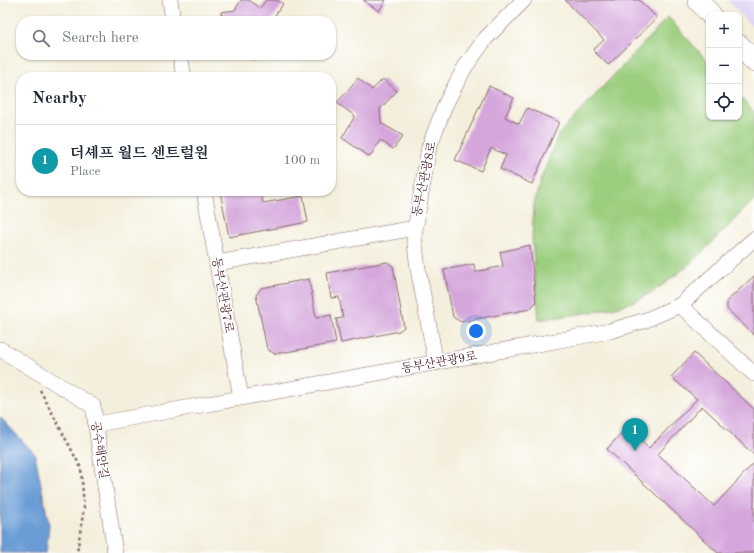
<!DOCTYPE html>
<html lang="en">
<head>
<meta charset="utf-8">
<style>
	:root { --surface:#fff; --page:#f6f6f7; --text:#1f2937; --muted:#747a83; --line:#e0e1e3; --accent:#0f766e }
	body { margin:0; font-family:"Old Standard TT","Noto Serif KR",serif; background:var(--page); color:var(--text) }
	.controls { position:absolute; right:12px; top:12px; display:grid; overflow:hidden; border-radius:8px; box-shadow:0 1px 3px #0004 }
	.controls button { width:36px; height:36px; display:grid; place-items:center; padding:0; border:0; border-bottom:1px solid var(--line); background:var(--surface); color:var(--text); font:20px sans-serif }
	.you { position:absolute; left:476px; top:331px; width:14px; height:14px; margin:-10px; border:3px solid #fff; border-radius:50%; background:#1a73e8; box-shadow:0 0 0 6px #1a73e833 }
	.badge { display:grid; place-items:center; width:26px; height:26px; border-radius:50%; background:var(--accent); color:#fff; font-size:13px; font-weight:700 }
	.pin { position:absolute; translate:-50% -33px; filter:drop-shadow(0 1px 2px #0008) }
	.pin::after { content:''; position:absolute; top:21px; width:14px; height:12px; background:inherit; clip-path:polygon(0 0,100% 0,50% 100%) }
	.list { margin:0; padding:0; list-style:none }
	h2 { display:flex; justify-content:space-between; align-items:center; height:52px; margin:0; padding:0 16px; font-size:17px }
	h2 small { font-size:13px; font-weight:400; color:var(--muted) }
	.list li { display:grid; grid-template-columns:26px 1fr auto; gap:12px; align-items:center; box-sizing:border-box; height:72px; padding:0 16px; border-top:1px solid var(--line) }
	.list b { display:block; font-size:15px; white-space:nowrap }
	.list p { margin:0; font-size:13px; white-space:nowrap; color:var(--muted) }
	.list em { font-size:13px; font-style:normal; color:var(--muted) }
	.icon { flex:none; width:22px; height:22px; fill:none; stroke:currentColor; stroke-width:2; stroke-linecap:round; stroke-linejoin:round }
	.map { position:relative; flex:none; width:754px; height:553px; overflow:hidden }
	.search { position:absolute; background:var(--surface); box-shadow:0 1px 3px #0004; left:16px; top:16px; width:320px; height:44px; display:flex; align-items:center; gap:10px; box-sizing:border-box; padding:0 14px; border-radius:16px; color:var(--muted); font-size:15px }
	.panel { position:absolute; background:var(--surface); box-shadow:0 1px 3px #0004; left:16px; top:72px; width:320px; height:124px; border-radius:16px }
	.map>svg:first-child { display:block }
</style>
</head>
<body>
<div class="map">
<svg width="754" height="553" viewBox="0 0 754 553">
	<rect width="100%" height="100%" fill="#fff"/>
	<filter id="ink" filterUnits="userSpaceOnUse"><feTurbulence type="fractalNoise" baseFrequency=".025" numOctaves="2"/><feDisplacementMap in="SourceGraphic" scale="8" xChannelSelector="R" yChannelSelector="G"/><feConvolveMatrix kernelMatrix="1 2 1 2 8 2 1 2 1" color-interpolation-filters="sRGB"/></filter>
	<filter id="wash" filterUnits="userSpaceOnUse"><feTurbulence type="fractalNoise" baseFrequency=".012" numOctaves="4" result="noise"/><feDisplacementMap in="SourceGraphic" scale="16" xChannelSelector="R" yChannelSelector="G"/><feGaussianBlur stdDeviation="0.9" result="paint"/><feColorMatrix in="noise" values="0 0 0 0 0 0 0 0 0 0 0 0 0 0 0 0 0 1.4 0 .05"/><feComposite in="paint" operator="in"/></filter>
	<g filter="url(#wash)">
		<rect width="100%" height="100%" fill="#f4efdc"/>
		<path fill="#e0d4f4" d="M727 0H754V29Z"/>
		<path fill="#9bce7e" stroke="#727654" d="M668 17 709 63V117H739V96L754 112V200C721 232 682 278 641 298 616 311 568 315 539 320L532 238 534 204 540 181 558 135Z"/>
		<path fill="#6b9dd5" stroke="#5a5e80" d="M0 417 35 454 49 525 46 553H0Z"/>
		<g id="blocks">
			<path fill="#d4a6db" d="M241 0H249L260 8 266 0H277L283 4 271 21H222L221 12 235 10Z
				M363 0H386L379 11Z
				M565 0H639L657 18 608 65 593 50 604 40Z
				M246 55H257L254 60Z
				M358 78 372 90 383 79 397 91 380 109 381 123 403 136 393 149 380 140 370 157 342 138 355 116 337 103Z
				M489 86 514 98 505 117 519 124 527 108 559 122 532 184 500 169 506 155 491 148 481 171 455 160Z
				M220 191H250L251 194 261 192 263 203 303 196 308 222 229 237Z
				M530 245 536 302 530 309 461 322 453 317 444 270 474 264 475 272 503 266 500 252Z
				M387 262 393 266 404 327 399 331 341 343 336 319 343 318 339 297 331 298 327 273Z
				M754 276V335L727 309V301Z
				M309 279 316 318 331 315 336 343 275 354 267 349 256 295 261 288Z
				M694 353 754 409V455L702 406 658 454 714 506 754 463V553H718L607 449 628 426 649 448 697 399 671 377Z"/>
		</g>
	</g>
	<g filter="url(#ink)">
		<use href="#blocks" fill-opacity="0" stroke="#866869" stroke-width="1"/>
		<g fill="none" stroke-linecap="round" stroke-linejoin="round">
			<defs>
				<path id="street" d="M170 0 173 21
					M180 55 184 77
					M204 191 241 398
					M217 263 415 228
					M680 305 754 374
					M0 349 93 406 115 553
					M436 363 418 269 414 236 429 147 446 103 465 67 486 38 524 0
					M97 424 610 331 646 320 680 305 754 239"/>
				<path id="secondary" d="M698 0 711 15
					M739 45 754 61"/>
			</defs>
			<use href="#street" stroke="#866869" stroke-width="16"/>
			<use href="#secondary" stroke="#866869" stroke-width="22"/>
			<path stroke="#866869" stroke-width="2.5" stroke-dasharray="3 3" stroke-linecap="butt" d="M40 390 81 468 84 507 77 553"/>
			<use href="#street" stroke="#fff" stroke-width="15"/>
			<use href="#secondary" stroke="#fff" stroke-width="21"/>
		</g>
	</g>
	<g text-anchor="middle" stroke-width="3" stroke-linejoin="round" paint-order="stroke">
		<g font-size="12" fill="#4a1f2b" stroke="#fff">
			<text transform="translate(424 179) rotate(-78)" y="4">동부산관광8로</text>
			<text transform="translate(223 295) rotate(80)" y="4">동부산관광7로</text>
			<text transform="translate(439 362) rotate(-10)" y="4">동부산관광9로</text>
			<text transform="translate(100 450) rotate(81)" y="4">공수해안길</text>
		</g>
	</g>
</svg>
<div class="controls">
<button>+</button>
<button>−</button>
<button><svg class="icon" aria-label="locate" viewBox="0 0 24 24"><circle cx="12" cy="12" r="6"/><path d="M12 2v4M12 18v4M2 12h4M18 12h4"/></svg></button>
</div>
<div class="you"></div>
<div class="pin badge" style="left:635px;top:451px;background:#0f9aa8">1</div>
<div class="search"><svg class="icon" aria-label="search" viewBox="0 0 24 24"><circle cx="10" cy="10" r="6"/><path d="M15 15l6 6"/></svg>Search here</div>
<section class="panel">
<h2>Nearby<small></small></h2>
<ul class="list">
<li><span class="badge" style="background:#0f9aa8">1</span><div><b>더셰프 월드 센트럴원</b><p>Place</p></div><em>100 m</em></li>
</ul>
</section>
</div>
</body>
</html>
